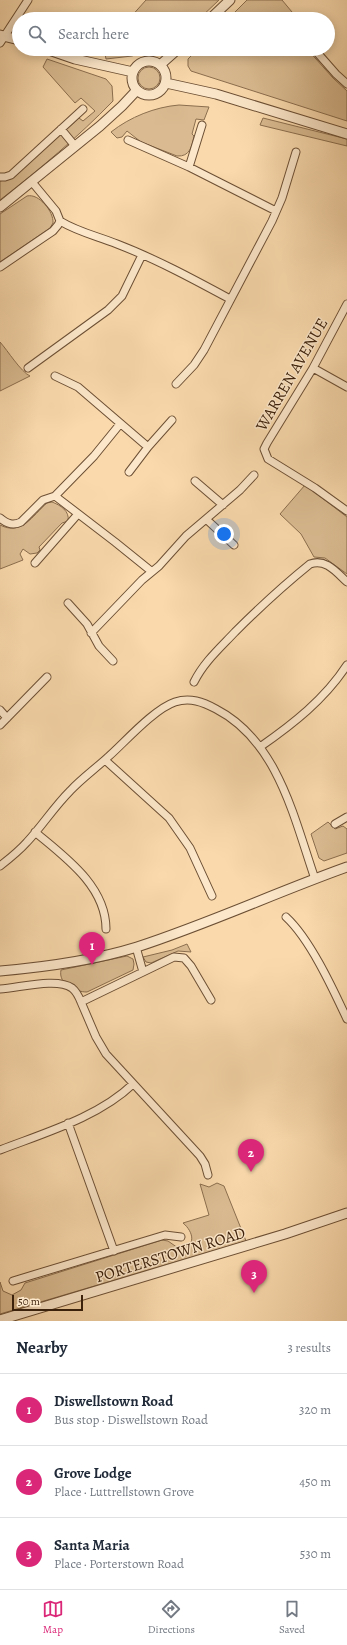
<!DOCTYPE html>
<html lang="en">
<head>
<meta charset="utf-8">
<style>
	:root { --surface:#fff; --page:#f2f2f3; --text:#1f2937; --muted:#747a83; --line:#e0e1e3; --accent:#db2777 }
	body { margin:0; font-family:Alegreya,serif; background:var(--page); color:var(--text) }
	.scale { position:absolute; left:12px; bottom:10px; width:71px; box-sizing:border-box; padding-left:4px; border:2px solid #3c210b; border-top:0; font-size:11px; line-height:14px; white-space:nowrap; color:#3c210b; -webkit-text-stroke:3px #fce7ca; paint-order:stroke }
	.you { position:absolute; left:224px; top:534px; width:14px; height:14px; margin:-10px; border:3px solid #fff; border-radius:50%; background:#1a73e8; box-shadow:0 0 0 6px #1a73e833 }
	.badge { display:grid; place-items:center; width:26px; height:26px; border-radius:50%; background:var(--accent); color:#fff; font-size:13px; font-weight:700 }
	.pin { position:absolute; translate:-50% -33px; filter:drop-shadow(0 1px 2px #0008) }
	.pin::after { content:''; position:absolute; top:21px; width:14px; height:12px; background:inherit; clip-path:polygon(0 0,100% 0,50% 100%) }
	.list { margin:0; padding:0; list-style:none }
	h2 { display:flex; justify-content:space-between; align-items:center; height:52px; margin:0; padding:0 16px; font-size:17px }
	h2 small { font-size:13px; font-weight:400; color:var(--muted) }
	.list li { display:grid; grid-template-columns:26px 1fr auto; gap:12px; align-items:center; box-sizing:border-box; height:72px; padding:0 16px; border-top:1px solid var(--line) }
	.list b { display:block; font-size:15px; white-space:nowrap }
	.list p { margin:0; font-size:13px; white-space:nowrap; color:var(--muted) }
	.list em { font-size:13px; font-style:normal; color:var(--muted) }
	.icon { flex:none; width:22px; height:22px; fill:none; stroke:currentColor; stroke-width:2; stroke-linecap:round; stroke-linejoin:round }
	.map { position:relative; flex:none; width:347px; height:1321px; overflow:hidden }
	.search { position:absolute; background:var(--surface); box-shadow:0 2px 10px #0003; left:12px; right:12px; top:12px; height:44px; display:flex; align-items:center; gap:10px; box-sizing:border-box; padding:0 14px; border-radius:22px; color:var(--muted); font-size:15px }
	.sheet { height:268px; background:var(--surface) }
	nav { display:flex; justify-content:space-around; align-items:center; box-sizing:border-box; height:56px; border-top:1px solid var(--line); background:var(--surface); font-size:11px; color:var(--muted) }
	nav a { display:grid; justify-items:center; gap:2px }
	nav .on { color:var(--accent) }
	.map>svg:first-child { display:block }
</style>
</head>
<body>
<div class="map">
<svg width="347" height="1321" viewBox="0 0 347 1321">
	<rect width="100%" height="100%" fill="#fadaad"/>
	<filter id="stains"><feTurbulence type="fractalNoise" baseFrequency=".005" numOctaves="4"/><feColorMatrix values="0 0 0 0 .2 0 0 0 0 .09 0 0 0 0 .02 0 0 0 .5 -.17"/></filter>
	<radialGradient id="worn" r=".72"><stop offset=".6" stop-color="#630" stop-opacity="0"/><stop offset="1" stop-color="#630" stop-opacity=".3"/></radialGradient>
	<path fill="#dabb91" stroke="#8b6e4e" d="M146 0H219L199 19H129Z
		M247 0H282L297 18 295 19 288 15 279 19H228Z
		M104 49H154L132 56 106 59Z
		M198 49H307L333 78 347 91V121L191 71 188 66V59Z
		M47 59 106 79 112 86 113 101C78 137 40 169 0 200V181L13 178 79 118 83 121 95 111 81 98 75 103 43 67Z
		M138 78a11 11 0 1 1 22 0a11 11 0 1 1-22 0Z
		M179 105 209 107 204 120 196 119 192 134 194 136C192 146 190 157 177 156L141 142 127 131 122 137 117 138 111 132C130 117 155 107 179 105Z
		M263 118 347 139V146L260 125Z
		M27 196C39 193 54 212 53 223L50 228 0 262V214Z
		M0 342C8 351 21 372 30 376L0 391Z
		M305 485 347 517V574L325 558 314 557 301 534 280 514Z
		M52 502C60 505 70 511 68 521L62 523 39 547 40 550 37 553 30 554 23 549 20 554 23 560 0 569V525C22 536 32 516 47 503Z
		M328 822 335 829 343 826 347 829V853L324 861 319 858 311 834Z
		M187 944 191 952 178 951 151 963 146 962 143 957 172 950Z
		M127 956 133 959 134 964 133 970 87 992C75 992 58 984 61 970Z
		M217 1183 224 1186 246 1241 0 1314V1282L3 1291 12 1295 21 1290 25 1283 162 1240 168 1241 178 1248C197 1248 194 1232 183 1223L209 1215 200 1184 209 1187Z"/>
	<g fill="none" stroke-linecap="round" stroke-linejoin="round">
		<defs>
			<path id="minor" d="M0 43 28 0
				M314 49 336 74 347 84
				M61 129 75 146
				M128 140 189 167 276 211
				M189 167 202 125
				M0 177H5L11 175 83 109
				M32 182 56 211 60 221C78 232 97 236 117 244 156 259 193 279 230 299
				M0 267 53 231 58 225 60 221
				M347 304 313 368 267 443 264 449 268 459 315 488 347 511
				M28 368 108 310 122 296 142 255
				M313 368 347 387
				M55 376 78 387 148 447
				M176 384 194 365 204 350 272 221 282 198 296 152
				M129 472 148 447 172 420
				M195 481 223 505
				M55 496 115 542 151 571
				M55 496 94 456 120 424
				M0 518C7 524 13 526 21 522L43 500 55 496
				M206 519 234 545
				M35 563 78 514
				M68 603 87 624 99 646 113 661
				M91 633 142 580 159 566 186 536 240 490 254 475
				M194 682C204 662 220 648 235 632 259 608 284 585 310 564 326 558 337 573 347 582
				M0 710 7 718
				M0 725 47 677
				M260 747C293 724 325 699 347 665
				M105 760 169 818 190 848 212 896
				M335 824 347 817
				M35 832C65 857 106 886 106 929
				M0 866C9 859 19 851 27 842 42 826 54 807 70 791 81 779 95 769 108 757 125 742 154 709 175 702 190 697 203 702 216 709 278 741 294 818 315 879
				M286 917C310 939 333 989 347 1019
				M136 947 143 972 174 957 184 958 191 966 211 1000
				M143 972 81 1002 96 1037 106 1054 200 1156 205 1164 208 1175
				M0 989C19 988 57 977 72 988 77 992 79 997 81 1002
				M68 1123 114 1251
				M0 1150C44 1133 99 1117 133 1084
				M13 1281 165 1235 181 1237"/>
			<path id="tertiary" d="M210 19 230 0
				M0 35 19 40
				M46 49 75 59 133 72
				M132 78a17 17 0 1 1 34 0a17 17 0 1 1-34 0Z
				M160 65 178 49
				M166 83 216 94 347 134
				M0 207 100 126 122 106 137 90
				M0 971C46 967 92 961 137 947 208 924 277 892 347 867
				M0 1320 285 1234 347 1213"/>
		</defs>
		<use href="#minor" stroke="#6c4f34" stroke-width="9"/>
		<use href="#tertiary" stroke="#6c4f34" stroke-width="11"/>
		<use href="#minor" stroke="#fce7ca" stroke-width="7"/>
		<use href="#tertiary" stroke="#fce7ca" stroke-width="9"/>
	</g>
	<g text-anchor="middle" stroke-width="3" stroke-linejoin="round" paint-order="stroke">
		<g font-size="16" fill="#3c210b" stroke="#fce7ca">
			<text transform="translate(291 374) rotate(-60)" y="6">WARREN AVENUE</text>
			<text transform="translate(170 1254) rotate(-17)" y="6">PORTERSTOWN ROAD</text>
		</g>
	</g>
	<rect width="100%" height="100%" filter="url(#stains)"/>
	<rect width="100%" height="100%" fill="url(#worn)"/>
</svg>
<div class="scale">50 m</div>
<div class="you"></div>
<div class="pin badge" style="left:92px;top:965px">1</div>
<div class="pin badge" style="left:251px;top:1172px">2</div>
<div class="pin badge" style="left:254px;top:1293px">3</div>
<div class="search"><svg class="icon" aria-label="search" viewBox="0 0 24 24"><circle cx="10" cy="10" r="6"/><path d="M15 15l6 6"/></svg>Search here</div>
</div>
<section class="sheet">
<h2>Nearby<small>3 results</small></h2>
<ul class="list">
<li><span class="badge">1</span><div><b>Diswellstown Road</b><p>Bus stop · Diswellstown Road</p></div><em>320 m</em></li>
<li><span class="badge">2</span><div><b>Grove Lodge</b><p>Place · Luttrellstown Grove</p></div><em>450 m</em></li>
<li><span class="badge">3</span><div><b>Santa Maria</b><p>Place · Porterstown Road</p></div><em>530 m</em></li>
</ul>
</section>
<nav>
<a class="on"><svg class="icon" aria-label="map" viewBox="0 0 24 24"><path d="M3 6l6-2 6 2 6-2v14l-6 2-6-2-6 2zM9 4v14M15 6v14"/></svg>Map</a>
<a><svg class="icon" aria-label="directions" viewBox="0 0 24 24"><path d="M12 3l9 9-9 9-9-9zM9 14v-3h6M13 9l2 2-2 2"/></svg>Directions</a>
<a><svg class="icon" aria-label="saved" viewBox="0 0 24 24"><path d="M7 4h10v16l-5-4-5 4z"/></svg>Saved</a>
</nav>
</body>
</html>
